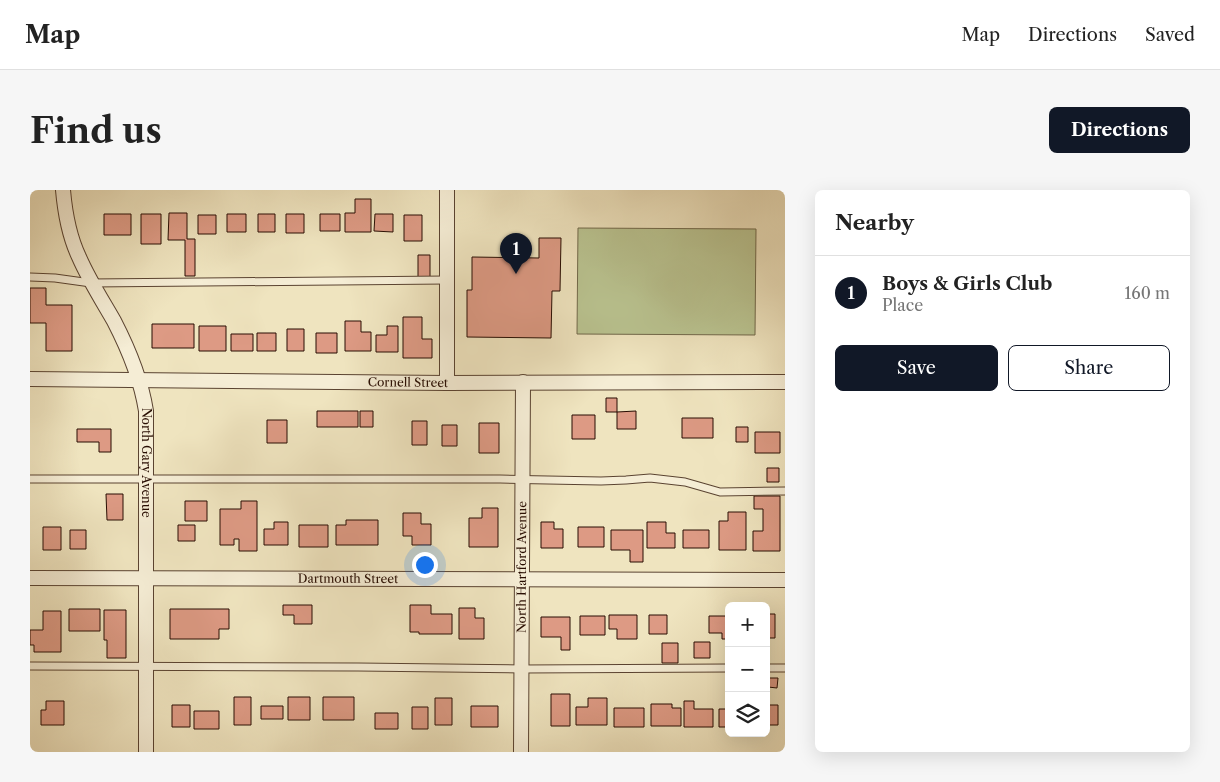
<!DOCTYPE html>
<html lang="en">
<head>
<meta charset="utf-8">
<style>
	:root { --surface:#fff; --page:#f6f6f6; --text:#222; --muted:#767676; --line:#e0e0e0; --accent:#111827 }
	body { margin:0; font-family:"Libre Caslon Text",serif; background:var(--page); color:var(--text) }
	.controls { position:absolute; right:15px; bottom:15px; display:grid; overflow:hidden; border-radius:8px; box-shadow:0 5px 20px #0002 }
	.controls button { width:45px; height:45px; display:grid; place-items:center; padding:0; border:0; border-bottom:1px solid var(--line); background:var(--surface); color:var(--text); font:25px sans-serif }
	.you { position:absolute; left:394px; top:374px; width:18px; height:18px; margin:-12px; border:4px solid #fff; border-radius:50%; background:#1a73e8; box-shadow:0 0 0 8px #1a73e833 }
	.badge { display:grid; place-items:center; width:32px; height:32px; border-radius:50%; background:var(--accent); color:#fff; font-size:16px; font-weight:700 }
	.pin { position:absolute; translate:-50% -41px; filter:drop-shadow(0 1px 2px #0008) }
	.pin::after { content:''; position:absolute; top:26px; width:18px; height:15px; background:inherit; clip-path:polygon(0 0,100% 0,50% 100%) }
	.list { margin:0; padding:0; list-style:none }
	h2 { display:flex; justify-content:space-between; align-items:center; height:65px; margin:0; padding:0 20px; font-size:21px }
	h2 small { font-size:16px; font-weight:400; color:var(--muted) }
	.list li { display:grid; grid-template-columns:32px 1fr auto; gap:15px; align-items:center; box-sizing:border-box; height:75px; padding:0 20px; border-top:1px solid var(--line) }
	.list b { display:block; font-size:19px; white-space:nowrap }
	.list p { margin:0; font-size:16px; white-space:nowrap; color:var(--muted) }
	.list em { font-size:16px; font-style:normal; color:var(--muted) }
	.actions { display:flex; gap:10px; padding:15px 20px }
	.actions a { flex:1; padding:11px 0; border:1px solid var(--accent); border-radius:8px; text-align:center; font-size:18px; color:var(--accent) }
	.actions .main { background:var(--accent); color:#fff }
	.icon { flex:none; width:28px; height:28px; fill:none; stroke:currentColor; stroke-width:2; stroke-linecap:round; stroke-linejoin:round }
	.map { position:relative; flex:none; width:755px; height:562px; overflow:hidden; border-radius:8px }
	header { display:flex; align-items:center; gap:30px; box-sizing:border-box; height:70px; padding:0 25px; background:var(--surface); border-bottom:1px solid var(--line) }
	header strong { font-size:24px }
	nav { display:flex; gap:28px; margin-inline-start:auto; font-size:18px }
	.intro { display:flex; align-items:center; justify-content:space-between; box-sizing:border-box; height:120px; padding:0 30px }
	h1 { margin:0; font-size:35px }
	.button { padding:12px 22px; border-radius:8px; background:var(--accent); color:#fff; font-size:18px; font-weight:700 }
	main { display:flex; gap:30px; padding:0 30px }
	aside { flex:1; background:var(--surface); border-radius:8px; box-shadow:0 5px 20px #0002 }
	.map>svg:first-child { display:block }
</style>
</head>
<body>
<header>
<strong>Map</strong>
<nav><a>Map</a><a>Directions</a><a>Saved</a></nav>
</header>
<div class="intro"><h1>Find us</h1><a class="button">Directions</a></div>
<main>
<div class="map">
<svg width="755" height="562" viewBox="0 0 755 562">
	<rect width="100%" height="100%" fill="#efe4bf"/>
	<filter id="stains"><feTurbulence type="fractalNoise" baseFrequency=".004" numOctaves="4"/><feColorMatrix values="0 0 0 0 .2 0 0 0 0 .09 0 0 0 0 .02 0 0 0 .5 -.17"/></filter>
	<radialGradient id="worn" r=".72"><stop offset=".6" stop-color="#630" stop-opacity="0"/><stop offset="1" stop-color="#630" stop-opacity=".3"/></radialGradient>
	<path fill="#bac491" stroke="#71684a" d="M548 38 726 39 725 145 547 144Z"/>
	<path fill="#dd9a84" stroke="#280d02" d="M325 9H341V42H315V23H325Z
		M139 23H157V49H165V86H155V50H138Z
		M74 24H101V45H74Z
		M111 24H131V54H111Z
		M197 24H216V42H197Z
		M228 24H245V42H228Z
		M256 24H274V43H256Z
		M290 24H310V41H290Z
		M345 24H363V42L344 41Z
		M168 25H186V44H168Z
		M374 25H392V51H374Z
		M509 48H531L530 101H522L521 148 437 147V100H442V67L509 68Z
		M388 65H400V87H388Z
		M0 98H16V115H42V161H16V133H0Z
		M373 127H392V149H402V168H373Z
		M315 131H331V142H341V161H315Z
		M122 134H164V158H122Z
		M169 136H196V161H169Z
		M357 136H368V162H346V145H357Z
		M257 139H274V161H257Z
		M227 143H246V161H227Z
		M286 143H307V163H286Z
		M201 144H223V161H201Z
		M576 208H587V222L606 221V239H587V222H576Z
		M287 221H328V237H287Z
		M330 221H343V237H330Z
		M542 225H565V249H542Z
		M652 228H683V248H652Z
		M237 230H257V253H237Z
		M382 231H397V255H382Z
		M449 233H469V263H449Z
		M412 235H427V256H412Z
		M706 237H718V252H706Z
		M47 239H81V262H69V252H47Z
		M725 242H750V263H725Z
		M737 278H749V292H737Z
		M76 304H93V330H77Z
		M724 306H750V361H723V341H733V319H724Z
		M155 311H177V331H155Z
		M211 311H227V361H209V349H204V355H190V319H211Z
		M452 318H468V357H439V328H452Z
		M698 322H716V360H689V331H698Z
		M373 323H391V334H401V355H382V346H373Z
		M316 330H348V355H306V335H316Z
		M244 332H258V355H234V339H244Z
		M511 332H524V339H533V358H511Z
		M617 332H636V343H645V358H617Z
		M148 335H165V351H148Z
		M269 335H298V357H269Z
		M13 337H31V360H13Z
		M548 337H574V357H548Z
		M40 340H56V359H40Z
		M581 340H613V372H600V360H581Z
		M653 340H679V358H653Z
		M253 415H282V434H264V425H253Z
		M380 415H401V424H422V444H389V442H380Z
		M429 418H445V428H454V449H429Z
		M39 419H70V441H39Z
		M140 419H199V439H189V449H140Z
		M74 420H96V468H77V450H74Z
		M13 421H31V462H4V455H0V440H13Z
		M736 424H745V448H736Z
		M579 425H607V449H587V439H579Z
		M619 425H637V444H619Z
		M550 426H575V445H550Z
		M679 426H699V449H692V443H679Z
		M511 427H540V460H531V447H511Z
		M664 452H680V468H664Z
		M632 453H648V473H632Z
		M739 488H748L747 498 738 497Z
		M521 504H540V536H521Z
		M204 507H221V535H204Z
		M258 507H280V530H258Z
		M293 507H324V530H293Z
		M405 508H422V535H405Z
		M558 508H577V535H546V517H558Z
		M16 511H34V535H11V520H16Z
		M654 511H664V519H683V537H654Z
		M621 514H642V518H651V536H621Z
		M142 515H160V537H142Z
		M736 515H748V535H736Z
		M231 516H253V529H231Z
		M441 516H468V537H441Z
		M382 517H398V539H382Z
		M584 518H614V537H584Z
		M689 519H699V537H689Z
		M164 521H189V539H164Z
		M345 523H368V539H345Z"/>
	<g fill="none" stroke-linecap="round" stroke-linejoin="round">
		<defs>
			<path id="service" d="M0 87 25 88 61 93 417 90
				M0 289H470L571 291 596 290 620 288 655 292 690 302 755 301
				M0 476 328 477 492 479 699 478
				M736 478H755"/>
			<g id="minor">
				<path id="s1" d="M33 0C35 23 39 46 49 67 59 90 72 110 84 131 99 160 111 189 116 221V562"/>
				<path d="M417 0V193"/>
				<path id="s2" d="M0 189 417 193 755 192"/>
				<path id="s3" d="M0 388 755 390"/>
				<path id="s4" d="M491 562 493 192"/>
			</g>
		</defs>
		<use href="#service" stroke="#5a4331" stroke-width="9"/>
		<use href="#minor" stroke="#5a4331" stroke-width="16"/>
		<use href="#service" stroke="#f5edd5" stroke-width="7"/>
		<use href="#minor" stroke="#f5edd5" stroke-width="14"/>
	</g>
	<g text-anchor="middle" stroke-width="4" stroke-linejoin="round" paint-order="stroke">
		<g font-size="12" fill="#280d02" stroke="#f5edd5">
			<text dy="4" stroke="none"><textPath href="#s2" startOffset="378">Cornell Street</textPath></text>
			<text dy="4" stroke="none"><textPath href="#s1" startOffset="290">North Gary Avenue</textPath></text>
			<text dy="4" stroke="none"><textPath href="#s4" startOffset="185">North Hartford Avenue</textPath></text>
			<text dy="4" stroke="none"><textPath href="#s3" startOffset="318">Dartmouth Street</textPath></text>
		</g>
	</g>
	<rect width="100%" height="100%" filter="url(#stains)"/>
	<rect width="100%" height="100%" fill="url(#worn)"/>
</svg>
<div class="controls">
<button>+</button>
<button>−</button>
<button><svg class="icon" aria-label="layers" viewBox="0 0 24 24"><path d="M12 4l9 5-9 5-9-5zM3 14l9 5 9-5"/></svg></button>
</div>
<div class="you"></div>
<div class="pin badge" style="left:486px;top:84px">1</div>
</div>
<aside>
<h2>Nearby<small></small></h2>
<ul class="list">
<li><span class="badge">1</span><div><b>Boys &amp; Girls Club</b><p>Place</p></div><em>160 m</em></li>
</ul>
<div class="actions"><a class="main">Save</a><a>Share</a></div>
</aside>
</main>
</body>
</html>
